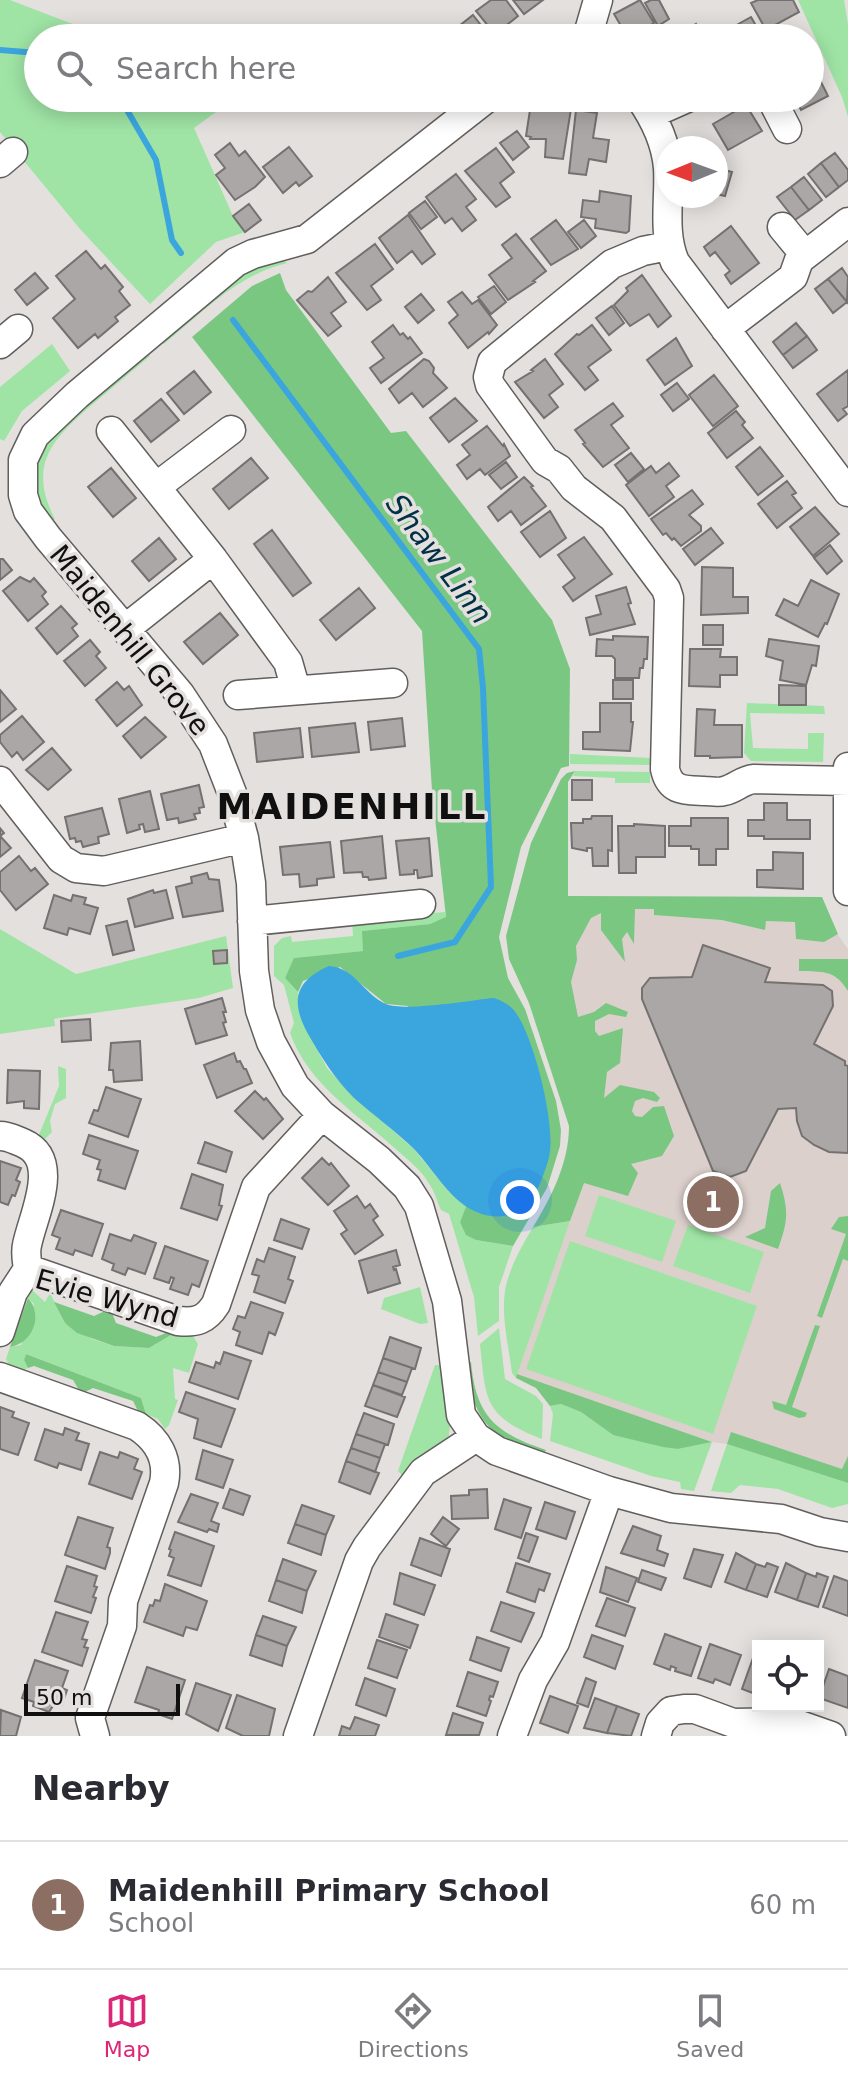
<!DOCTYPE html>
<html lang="en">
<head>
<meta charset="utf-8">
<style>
	:root { --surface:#fff; --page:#f2f2f3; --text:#2b2b33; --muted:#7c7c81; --line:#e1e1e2; --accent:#db2777 }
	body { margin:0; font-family:"DejaVu Sans",sans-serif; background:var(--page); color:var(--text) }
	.controls { position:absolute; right:24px; bottom:24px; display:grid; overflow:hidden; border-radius:0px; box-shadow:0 4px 20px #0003 }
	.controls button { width:72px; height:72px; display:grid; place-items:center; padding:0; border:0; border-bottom:2px solid var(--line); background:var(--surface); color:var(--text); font:40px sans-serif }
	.compass { position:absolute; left:656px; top:136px; width:72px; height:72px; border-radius:50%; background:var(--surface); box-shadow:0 4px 20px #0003; rotate:269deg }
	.scale { position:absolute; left:24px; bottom:20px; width:156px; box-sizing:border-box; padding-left:8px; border:4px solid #111010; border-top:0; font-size:22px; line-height:28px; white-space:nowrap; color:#111010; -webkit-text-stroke:6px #e4e0de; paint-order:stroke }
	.you { position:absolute; left:520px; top:1200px; width:28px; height:28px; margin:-20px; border:6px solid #fff; border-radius:50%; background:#1a73e8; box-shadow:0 0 0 12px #1a73e833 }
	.badge { display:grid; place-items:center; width:52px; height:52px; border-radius:50%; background:var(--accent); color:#fff; font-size:26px; font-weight:700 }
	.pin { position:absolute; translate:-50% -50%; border:4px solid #fff; box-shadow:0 2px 8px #0006 }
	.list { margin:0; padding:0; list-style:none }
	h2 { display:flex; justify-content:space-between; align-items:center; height:104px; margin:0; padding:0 32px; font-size:34px }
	h2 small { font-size:26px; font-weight:400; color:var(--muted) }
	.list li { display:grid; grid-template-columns:52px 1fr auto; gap:24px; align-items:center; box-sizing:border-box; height:128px; padding:0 32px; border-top:2px solid var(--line) }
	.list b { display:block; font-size:30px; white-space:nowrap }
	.list p { margin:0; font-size:26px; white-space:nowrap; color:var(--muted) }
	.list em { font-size:26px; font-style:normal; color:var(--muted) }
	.icon { flex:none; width:44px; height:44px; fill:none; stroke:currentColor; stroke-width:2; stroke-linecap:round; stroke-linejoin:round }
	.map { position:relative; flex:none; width:848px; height:1736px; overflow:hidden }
	.search { position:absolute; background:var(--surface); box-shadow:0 4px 20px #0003; left:24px; right:24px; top:24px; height:88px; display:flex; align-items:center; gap:20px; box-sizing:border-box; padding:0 28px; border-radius:44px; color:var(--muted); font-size:30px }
	.sheet { height:232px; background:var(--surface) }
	nav { display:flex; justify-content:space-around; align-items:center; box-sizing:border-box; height:112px; border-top:2px solid var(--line); background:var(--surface); font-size:22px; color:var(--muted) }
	nav a { display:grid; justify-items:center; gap:4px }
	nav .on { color:var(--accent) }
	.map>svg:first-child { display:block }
</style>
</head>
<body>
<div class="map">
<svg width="848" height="1736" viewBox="0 0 848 1736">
	<rect width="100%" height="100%" fill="#e4e0de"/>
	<path fill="#dcd0cc" d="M541 896 822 897 833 928 848 949V1483L727 1444 712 1442 517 1374 599 1136Z"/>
	<path fill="#9fe4a5" d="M0 0H10L109 38H38V98H201L216 112 194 128 233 216 245 232 216 242 150 304 80 229 0 132Z
		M798 0H844L848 24V117L842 97Z
		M281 259 287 263C237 275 202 313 164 344L160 340 233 278 256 265Z
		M52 344 70 371 22 411 4 441 0 439V387Z
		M146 353 150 356C131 372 112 388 93 404 52 439 27 465 55 519L51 522C16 465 47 438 89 402 108 385 127 369 146 353Z
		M747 703 824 706 825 714 750 713 753 748 808 749V733H824L823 762 751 761 744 753Z
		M570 754 651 758V765L570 764Z
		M575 771 650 772V783H615V778L573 776Z
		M445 912 446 918 430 924 363 931V951L295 958 285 978 298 992 303 1024 327 1068 354 1097 414 1149 449 1192 467 1204 460 1222 476 1240 513 1246 499 1287V1321L478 1336 474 1297 449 1214 441 1210C437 1201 434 1190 428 1182 421 1170 408 1160 398 1151 358 1114 309 1086 290 1033L294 1023 284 985 274 976V946L282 938 291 936 292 942 353 936 352 920Z
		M0 929 76 974 226 936 233 988 199 998 59 1018 54 1019 55 1026 0 1034Z
		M58 1066 66 1069V1098L55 1104 50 1121 52 1132 43 1141 38 1137 59 1086Z
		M599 1195 676 1221 662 1262 585 1236Z
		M570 1221 516 1378 512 1373C509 1348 501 1317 505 1291 509 1268 522 1246 533 1227Z
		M688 1225 764 1252 750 1293 673 1266Z
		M570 1241 757 1306 713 1434 526 1369Z
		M420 1287 428 1323 420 1324 381 1309 384 1298Z
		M32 1290 45 1302 50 1293 65 1323 92 1339 114 1346 149 1348 171 1335 193 1336 198 1344 189 1373 173 1368 175 1399 178 1400 169 1425 165 1429 158 1419 146 1414 141 1398 26 1354 24 1360 28 1368 22 1371 9 1365 6 1359 10 1347 21 1345 34 1304 28 1298Z
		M499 1328 505 1379 536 1396 543 1404 542 1439C484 1416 486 1402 480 1344Z
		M435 1365H444L450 1426 448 1442 404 1477 398 1471Z
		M561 1404 581 1412 613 1435 678 1449 712 1442 694 1491 681 1489 680 1482 651 1476 550 1441 553 1414 550 1406Z
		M727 1444 848 1483V1504L832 1508 778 1489 740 1485 731 1493 711 1491Z"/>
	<path fill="#7ac782" d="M280 273 286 290 391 433 406 431 552 620 570 669 569 766 561 768 521 847 499 937 508 978 525 1009 556 1101 561 1130 560 1146 547 1188 513 1246 476 1240 466 1235 460 1222 467 1204 479 1213 408 1006 386 1004 340 967 303 981 298 992 285 978 294 958 363 951 362 931 430 924 446 917 433 800 423 792 432 791 422 631 192 337 252 286Z
		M575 771 568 782V896L822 897 838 934 824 942 796 939 795 922 766 921 765 930 722 920 654 915V909H635L634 944 627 932 622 939 625 962 601 930V913L591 918 576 946 577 960 571 982 578 1017 594 1012 606 1003 628 1012 626 1017 609 1014 595 1021V1031L599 1036 623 1028 620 1063 607 1072 604 1098 620 1085 654 1092 660 1098 657 1102 643 1098 635 1101 632 1111 635 1116 642 1117 653 1107 664 1106 674 1136 662 1156 631 1164 638 1173 628 1196 584 1183 570 1221 533 1227C552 1196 569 1162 569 1126L529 1003 509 959 506 936 531 843 561 779 567 773Z
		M799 959H848V991C834 969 823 972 799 971Z
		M780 1183C789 1211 788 1221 778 1249L745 1237 765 1228 771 1191Z
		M848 1216V1261L843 1259 822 1318 817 1316 846 1234 831 1229 839 1217Z
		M28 1298C44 1316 32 1344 10 1347Z
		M54 1302 94 1316 105 1311 112 1313 116 1323 156 1337 166 1333 171 1335 149 1348 114 1346 77 1333 65 1323Z
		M815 1325 820 1326 792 1407 807 1413 805 1417 799 1418 774 1409 772 1401 786 1405Z
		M26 1354 141 1398 146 1414 138 1411 133 1401 93 1388 85 1392 79 1390 73 1380 34 1366 28 1368 24 1360Z
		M471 1362C476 1417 496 1433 546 1450L542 1456C484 1430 478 1427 464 1363Z
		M517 1374 712 1442 678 1449 663 1447 613 1435 581 1412 561 1404 550 1406 536 1388 516 1378Z
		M731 1432 842 1469 848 1456V1483L727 1444Z"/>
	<path fill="#3ba6dd" d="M329 966C356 968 364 995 386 1004 405 1012 471 1000 494 998 505 1002 512 1006 518 1016 535 1043 554 1120 550 1151 549 1164 535 1199 526 1207 514 1217 493 1219 479 1213 451 1203 434 1170 415 1150 396 1131 374 1116 354 1098 335 1079 321 1057 308 1034 290 1001 295 981 329 966Z"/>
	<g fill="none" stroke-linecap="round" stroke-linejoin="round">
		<path stroke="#3ba6dd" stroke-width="6" d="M0 50 38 53
			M120 98 156 160 172 240 181 253
			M233 320 479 649 483 688 491 887 455 942 398 956"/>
	</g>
	<path fill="#aba7a6" stroke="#747170" stroke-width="2" d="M491 0H506L518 16 508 24 511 28 498 38 476 11Z
		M513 0H543L524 14Z
		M640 0 654 23 628 38 614 14Z
		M651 0H659L669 19 658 26 645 3Z
		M758 0H793L799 12 766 30 751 3Z
		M473 15 491 38H452L449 34Z
		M751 17 763 38H719L717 36Z
		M696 24 702 35 698 38H674Z
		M815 70 828 96 801 110 795 98H810V73Z
		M746 105 762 131 728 150 713 124Z
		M551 107 571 109 563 159 545 157 546 139H530L531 137 526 136 530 110H550Z
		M576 110 597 113 593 138 609 140 606 162 589 159 586 175 569 173Z
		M517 131 529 147 513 160 500 143Z
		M230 143 239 156 245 151 265 177 255 187 235 200 216 175 225 168 215 155Z
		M289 147 312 176 299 186 296 182 283 193 263 167Z
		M496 148 514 172 500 183 510 197 496 207 465 171Z
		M835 153 848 170V180L839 187 821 163Z
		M821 163 839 187 826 197 808 174Z
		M716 168 732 172 725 196 716 194Z
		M456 174 476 199 466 207 476 220 462 231 452 218 445 223 426 197Z
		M804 177 822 200 809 210 791 187Z
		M791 187 809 210 795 220 777 197Z
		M600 191 631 196 629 231 626 233 595 228 596 219 581 217 583 200 599 202Z
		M425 201 437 217 421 229 409 213Z
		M249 204 261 220 245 232 233 216Z
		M408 215 435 254 422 264 412 251 397 263 379 238Z
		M556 220 578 249 551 265 531 239Z
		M584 220 596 236 581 248 568 232Z
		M731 226 759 263 731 284 725 275 730 271 715 252 710 256 704 247Z
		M516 234 546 271 533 281 535 282 508 300 489 275 512 258 502 245Z
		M375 244 393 269 371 286 381 300 367 310 336 273Z
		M86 251 101 269 105 265 123 287 119 291 130 305 115 317 118 321 98 338 95 334 78 348 53 318 75 299 56 276Z
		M842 268 848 277 847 302 828 279Z
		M35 273 48 288 27 305 15 290Z
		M642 275 671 316 658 327 649 314 630 326 614 305 628 291 626 288Z
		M328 277 346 302 331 313 341 326 328 336 297 300 308 291 312 292Z
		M828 279 847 302 833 313 815 289Z
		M494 286 506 302 491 314 478 297Z
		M462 292 472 304 478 300 497 325 489 334 488 332 468 348 449 323 458 315 448 302Z
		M421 294 434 310 418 323 405 307Z
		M612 306 624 323 609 335 596 318Z
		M796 323 807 336 783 355 773 342Z
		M393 325 400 335 403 333 408 339 410 337 422 353 381 383 370 368 384 358 372 342Z
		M592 325 611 350 588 367 598 380 585 390 555 354 577 334 579 335Z
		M807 336 817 350 793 368 783 355Z
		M676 338 692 366 665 385 647 360Z
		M424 359 429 361 434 368 433 373 447 388 423 407 412 393 399 403 389 389Z
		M545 359 563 384 549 395 558 407 544 418 515 382 533 371 531 370Z
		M848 370V406L843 409 847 414 838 421 817 394Z
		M194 371 211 392 184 414 167 393Z
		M714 375 738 406 713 426 689 395Z
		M677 383 689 399 673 411 661 395Z
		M455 398 477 421 449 442 430 418Z
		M161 399 179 420 151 442 134 421Z
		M613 403 623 416 611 425 629 448 603 467 583 444 585 443 575 430Z
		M736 411 745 422 742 425 753 438 727 458 708 433Z
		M487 426 503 446 504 444 510 456 485 475 480 469 467 479 457 465 470 455 462 445Z
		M760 447 783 476 758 495 736 467Z
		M631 453 644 469 628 482 615 465Z
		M251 458 268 478 229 509 213 489Z
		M506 462 517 477 501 489 489 475Z
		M669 463 679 476 666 486 674 497 649 516 626 485 651 466 656 473Z
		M111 468 136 498 113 517 88 487Z
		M524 477 533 486 531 487 546 506 521 525 511 511 498 521 488 507Z
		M787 481 796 493 792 495 802 508 777 528 758 504Z
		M692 490 703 504 689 515 701 526V531L681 546 674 538 672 540 666 533 663 535 651 519Z
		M815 507 839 534 813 556 790 527Z
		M550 511 566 538 540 557 521 532Z
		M711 528 723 543 695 565 683 549Z
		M272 530 311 583 293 596 254 544Z
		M584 537 612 574 573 601 563 587 575 578 558 555Z
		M159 538 176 559 149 581 132 561Z
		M830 545 842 561 827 574 814 558Z
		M0 559H3L12 570 0 580Z
		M702 567 733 568V597H748V613L701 615Z
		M20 577 30 582 34 578 46 592 42 596 48 604 28 621 3 591Z
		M811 580 839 594 827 624 825 623 818 637 776 615 784 599 798 606Z
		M626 587 631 603 628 604 635 624 590 635 586 618 601 614 596 596Z
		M359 588 375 608 336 640 320 620Z
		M61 606 77 624 72 628 78 636 57 654 36 628Z
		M220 613 238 635 203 664 184 642Z
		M703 625H723V645H703Z
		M613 636 648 637 647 659H644L643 668H640L639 678H615V659L612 656H596L597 639 613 640Z
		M769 639 819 646 816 666 812 665 806 685 780 680 783 661 766 656Z
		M90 640 100 652 96 656 106 668 85 686 64 661Z
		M690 649H721L720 657H737V675H720V687L689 686Z
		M613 680H633V699H613Z
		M117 682 124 690 129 686 142 705 117 726 96 700Z
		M779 685 806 686V705H779Z
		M0 690 16 709 0 722Z
		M600 703H631V722H633L630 751 583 749V732H600Z
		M697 709 715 710 714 725H742V757L710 758V756H695Z
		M22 716 44 742 23 760 17 752 12 757 0 742V735Z
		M145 717 166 737 141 758 123 736Z
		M402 718 405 746 371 750 368 722Z
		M355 723 359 752 312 757 309 728Z
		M300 728 303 757 257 762 254 733Z
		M52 748 71 770 48 790 26 770Z
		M572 780H592V800H572Z
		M199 785 204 807 199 808 200 813 194 814 196 819 179 823 178 818 167 820 161 794Z
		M150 791 159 829 145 832 143 824 139 825 140 829 127 833 119 799Z
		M764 803H787V820H810V839H764V836H748V820H764Z
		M102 808 109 834 98 837 99 843 83 847 81 841 76 842 75 838 70 839 65 817Z
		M592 816H612V851L608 850V866H593L592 848H587V851L572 848 571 823H583V819H591Z
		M691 818H728V849H716V865H699V849H691V846H669V826H691Z
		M634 824 665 826V857H636V873H619L618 826H634Z
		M0 828 4 833 0 836 11 848 0 857Z
		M382 836 386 878 369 880 368 877H363L362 872 344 873 341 841Z
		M429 838 432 876 418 878 417 870H414V874L400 875 396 841Z
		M330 842 334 877 317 879V885L300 887 299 874 283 875 280 847Z
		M773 852 803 853V889L757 887V870H773Z
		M19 856 31 871 35 868 48 884 16 910 0 890V872Z
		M207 873 209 879 219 880 223 911 183 917 176 887 192 883 191 877Z
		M153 890 154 893 166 890 173 918 135 927 128 899Z
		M54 895 71 901 73 895 86 898 84 904 98 908 90 934 69 928 67 935 44 928Z
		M127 921 134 950 113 955 106 926Z
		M703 945 770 968 765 982 823 985 832 991 833 1006 814 1044 845 1061V1065L848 1066V1153L829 1152 814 1145 802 1136 797 1121 796 1108 778 1109 746 1171 730 1177 713 1171 642 999V988L650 978 692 977Z
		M227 950V963L214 964 213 951Z
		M222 998 226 1012H223L226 1022 223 1023 227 1035 196 1044 185 1009Z
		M90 1019 91 1040 62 1042 61 1021Z
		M140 1041 142 1080 114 1082 113 1070H109L111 1043Z
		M234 1053 237 1062 240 1061 244 1069H246L252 1083 217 1098 204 1065Z
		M8 1070 40 1071 39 1109 24 1108V1101L7 1103Z
		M106 1087 141 1099 128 1137 89 1123 94 1110 98 1111Z
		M255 1091 264 1100 266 1098 283 1119 263 1139 235 1111Z
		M89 1135 138 1151 125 1189 98 1180 101 1170 97 1169 100 1160 83 1154Z
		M205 1142 232 1152 226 1172 198 1163Z
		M322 1158 329 1165 331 1163 349 1186 328 1205 302 1178Z
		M0 1161 21 1168 16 1180 20 1182 15 1196 12 1195 8 1205 0 1202Z
		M192 1174 223 1185 219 1205 222 1206 217 1220 181 1208Z
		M357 1196 365 1208 370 1204 378 1216 373 1220 383 1235 355 1254 341 1234 347 1230 334 1211Z
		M61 1210 103 1224 92 1256 75 1250 73 1255 56 1249 60 1238 52 1235Z
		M281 1219 309 1229 302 1249 274 1240Z
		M110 1234 131 1241 134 1235 156 1243 145 1274 128 1268 125 1275 112 1270 114 1264 102 1259Z
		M165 1246 208 1261 199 1287 192 1284 188 1295 170 1289 174 1278 171 1277 169 1283 154 1278Z
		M269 1248 295 1257 288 1279 293 1281 285 1303 254 1292 259 1276 252 1274 257 1259 264 1262Z
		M396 1250 400 1265 393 1267 394 1270 396 1269 400 1283 368 1293 359 1261Z
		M251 1302 283 1313 275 1335 269 1332 262 1354 236 1345 240 1332 233 1329 238 1316 245 1318Z
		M390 1337 421 1348 415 1369 383 1358Z
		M224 1352 251 1361 238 1399 189 1382 196 1362 214 1368 216 1362 220 1364Z
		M383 1358 412 1368 407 1382 378 1372Z
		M378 1372 407 1382 402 1395 373 1385Z
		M373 1385 405 1397 397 1417 365 1406Z
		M186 1392 235 1409 221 1447 194 1438 198 1419 179 1412Z
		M0 1407 14 1412 12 1417 29 1423 18 1455 0 1449Z
		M364 1413 394 1424 388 1445 356 1434Z
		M65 1428 79 1433 76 1440 89 1444 81 1470 59 1463 57 1468 35 1460 45 1429 63 1435Z
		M356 1434 385 1444 380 1458 351 1448Z
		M351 1448 380 1458 375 1472 346 1461Z
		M203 1450 233 1460 223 1488 196 1479Z
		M100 1452 118 1458 120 1452 138 1459 134 1469 142 1472 132 1499 89 1484Z
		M346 1461 379 1473 370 1494 339 1482Z
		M230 1489 250 1496 243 1515 223 1508Z
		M487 1489 488 1518 452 1519 451 1496 469 1495V1490Z
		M191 1494 218 1503 211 1521 219 1524 217 1532 209 1529 207 1532 178 1522Z
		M504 1499 531 1508 521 1538 495 1529Z
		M545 1502 575 1512 566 1539 536 1529Z
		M302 1505 334 1516 326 1535 295 1524Z
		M78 1517 113 1528 107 1547 110 1548V1553L105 1569 65 1555Z
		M443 1517 459 1529 446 1546 431 1534Z
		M295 1524 326 1535 321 1555 288 1543Z
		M633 1526 661 1536 657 1550 668 1554 664 1566 621 1553Z
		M175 1532 214 1546 201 1586 168 1575 174 1558 169 1556 171 1550 169 1549Z
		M526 1533 538 1537 529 1562 518 1558Z
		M420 1538 450 1549 441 1576 411 1565Z
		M694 1549 723 1555 711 1587 684 1578Z
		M736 1553 756 1564 746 1590 725 1582Z
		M283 1559 316 1571 307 1591 276 1580Z
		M516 1563 550 1574 544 1591 539 1589 535 1602 507 1592Z
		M767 1563 778 1567 767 1597 746 1590 756 1564 765 1567Z
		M786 1563 806 1573 797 1600 775 1592Z
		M67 1566 97 1576 94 1586 97 1587 93 1597 96 1598 91 1613 55 1601Z
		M606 1567 637 1578 628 1602 600 1592Z
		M642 1570 666 1578 661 1590 638 1582Z
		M400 1573 435 1585 424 1615 394 1604Z
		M806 1573 816 1577 817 1573 828 1577 818 1607 797 1600Z
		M834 1576 848 1581V1616L823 1607Z
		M276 1580 307 1591 302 1613 269 1601Z
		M165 1584 207 1601 197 1630 186 1627 183 1636 144 1622 150 1605 153 1606 155 1600 160 1601Z
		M607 1598 635 1608 625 1636 596 1626Z
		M501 1602 534 1613 521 1642 491 1631Z
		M56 1612 88 1622 82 1639 87 1640 84 1647 88 1648 82 1666 42 1652Z
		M386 1614 418 1625 410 1648 379 1637Z
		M263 1616 296 1627 287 1646 256 1635Z
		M665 1634 701 1647 691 1676 675 1671 676 1668 671 1666 670 1670 654 1664Z
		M256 1635 287 1646 282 1666 250 1655Z
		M592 1635 623 1646 615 1669 584 1657Z
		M477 1637 509 1648 501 1671 470 1660Z
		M377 1640 407 1650 397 1678 368 1668Z
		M710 1644 741 1655 730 1685 715 1679 713 1683 698 1678Z
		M753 1658 758 1660V1695L742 1689Z
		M35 1660 68 1671 62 1688 67 1690 62 1705 55 1703 49 1712 33 1706 34 1702 22 1698Z
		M147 1667 185 1680 172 1719 158 1714 159 1710 135 1702Z
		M829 1669 848 1676V1708L819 1698Z
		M468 1672 498 1682 493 1697 490 1696 489 1700 491 1701 486 1716 457 1706Z
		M365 1678 395 1689 386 1716 356 1705Z
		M586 1678 596 1682 588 1707 577 1703Z
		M196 1683 231 1695 218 1731 186 1714Z
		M237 1695 275 1709 269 1736H243L226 1728Z
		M550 1696 578 1706 568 1733 540 1723Z
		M595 1698 617 1706 607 1733 584 1728Z
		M617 1706 639 1714 631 1736 607 1733Z
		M1 1710 21 1717 16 1736H0Z
		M453 1713 483 1723 479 1735H446Z
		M355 1717 379 1725 375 1736H339L342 1726 350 1729Z"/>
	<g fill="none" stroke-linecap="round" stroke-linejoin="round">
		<defs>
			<path id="minor" d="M587 38 598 0
				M487 98 307 239 253 254 236 262 77 395 35 435 23 460V495L28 511 48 538 180 694 213 744 232 793 244 838 251 883 254 971 260 1010 271 1042 295 1086 322 1115 379 1160 407 1187 419 1206 447 1301 461 1415 476 1437 497 1451 609 1491 671 1508 781 1519 820 1532 848 1537
				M640 98C654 118 666 143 668 168 670 199 662 232 675 262L848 492
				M771 98 787 129
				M651 114 687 98
				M0 163 13 152
				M782 227 805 255
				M668 246 643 251 612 264 492 362 488 377 490 385 545 461 559 469 574 488 613 518 666 589 669 598 665 769C670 792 685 790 705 791 711 791 718 793 724 791 735 789 742 780 754 779L848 781
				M725 329 793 277 799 260 848 222
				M0 344 18 329
				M111 431 213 559 288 662 296 690
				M156 487 231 430
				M125 629 213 559
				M238 695 393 683
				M848 767V891
				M0 781 61 859 76 868 104 871 244 838
				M252 921 421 904
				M0 1136C9 1136 15 1140 23 1143 62 1160 33 1215 27 1245 25 1253 27 1261 28 1269
				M28 1269 178 1321C196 1323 206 1320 216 1304L256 1187 322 1115
				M0 1332 13 1292 28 1269
				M0 1377 137 1426C157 1439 169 1459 164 1483L123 1601 122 1626 90 1718 95 1736
				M298 1736 359 1561 367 1547 423 1472 476 1437
				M512 1736 533 1680 555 1642 609 1491
				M656 1736 660 1723 671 1711 684 1709H695L733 1723 791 1722 831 1736"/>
		</defs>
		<use href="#minor" stroke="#625e5d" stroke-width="31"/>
		<use href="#minor" stroke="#fff" stroke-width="28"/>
	</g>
	<g text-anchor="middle" stroke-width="7" stroke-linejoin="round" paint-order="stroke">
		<g font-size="28" fill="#111010" stroke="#e4e0de">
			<text transform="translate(130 640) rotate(51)" y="10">Maidenhill Grove</text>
			<text transform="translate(107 1298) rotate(16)" y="10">Evie Wynd</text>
		</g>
		<g font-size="30" font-style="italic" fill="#013047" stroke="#e4e0de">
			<text transform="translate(439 559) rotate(53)" y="10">Shaw Linn</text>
		</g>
		<g font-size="36" font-weight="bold" letter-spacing="2" fill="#111010" stroke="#e4e0de">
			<text x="352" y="819">MAIDENHILL</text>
		</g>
	</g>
</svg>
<div class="controls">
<button><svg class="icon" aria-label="locate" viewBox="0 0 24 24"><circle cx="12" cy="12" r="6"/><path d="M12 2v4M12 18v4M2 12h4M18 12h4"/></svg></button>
</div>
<svg class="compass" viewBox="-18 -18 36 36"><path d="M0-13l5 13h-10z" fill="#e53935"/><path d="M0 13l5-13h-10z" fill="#7c7c81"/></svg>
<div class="scale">50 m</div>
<div class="you"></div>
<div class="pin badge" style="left:713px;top:1202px;background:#8d6e63">1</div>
<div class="search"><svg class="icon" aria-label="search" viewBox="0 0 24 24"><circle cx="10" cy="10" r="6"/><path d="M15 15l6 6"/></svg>Search here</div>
</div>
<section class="sheet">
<h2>Nearby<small></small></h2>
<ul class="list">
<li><span class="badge" style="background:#8d6e63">1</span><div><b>Maidenhill Primary School</b><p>School</p></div><em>60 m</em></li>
</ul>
</section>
<nav>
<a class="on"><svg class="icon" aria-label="map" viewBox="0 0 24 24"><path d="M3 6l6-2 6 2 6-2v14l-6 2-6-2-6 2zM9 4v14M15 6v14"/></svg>Map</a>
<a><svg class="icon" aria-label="directions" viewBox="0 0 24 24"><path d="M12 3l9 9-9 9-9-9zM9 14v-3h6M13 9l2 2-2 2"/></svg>Directions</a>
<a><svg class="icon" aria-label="saved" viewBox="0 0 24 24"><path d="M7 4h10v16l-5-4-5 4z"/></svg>Saved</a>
</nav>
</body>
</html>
